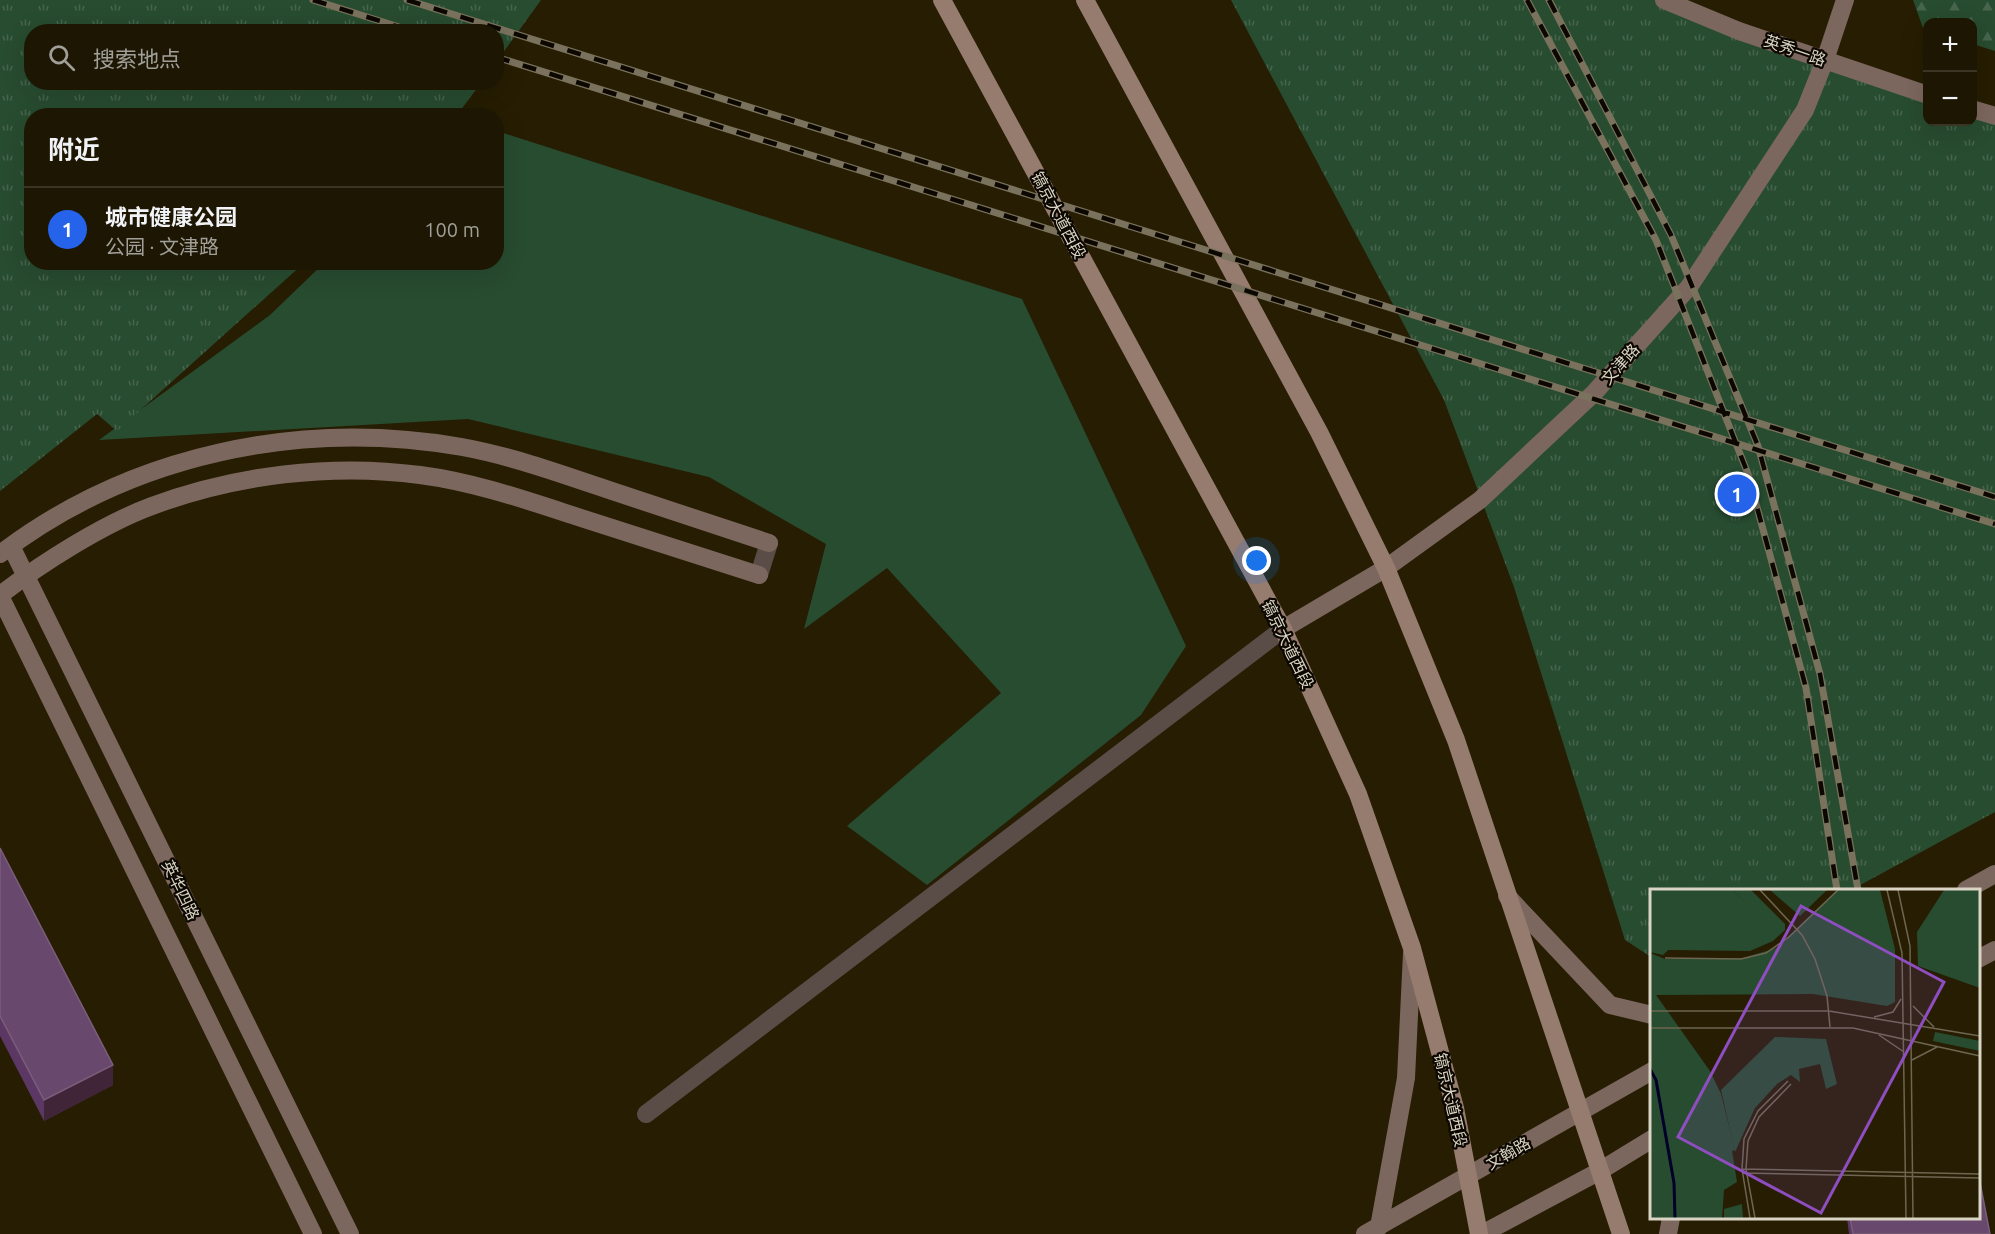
<!DOCTYPE html>
<html lang="zh">
<head>
<meta charset="utf-8">
<style>
	:root { --surface:#1c1602; --page:#292311; --text:#f1f3f6; --muted:#a09f99; --line:#3a3524; --accent:#2563eb }
	body { margin:0; font-family:Ubuntu,"Noto Sans SC",sans-serif; background:var(--page); color:var(--text) }
	.controls { position:absolute; right:18px; top:18px; display:grid; overflow:hidden; border-radius:12px; box-shadow:0 6px 24px #0002 }
	.controls button { width:54px; height:54px; display:grid; place-items:center; padding:0; border:0; border-bottom:2px solid var(--line); background:var(--surface); color:var(--text); font:30px sans-serif }
	.you { position:absolute; left:1257px; top:561px; width:21px; height:21px; margin:-15px; border:4px solid #fff; border-radius:50%; background:#1a73e8; box-shadow:0 0 0 9px #1a73e833 }
	.badge { display:grid; place-items:center; width:39px; height:39px; border-radius:50%; background:var(--accent); color:#fff; font-size:20px; font-weight:700 }
	.pin { position:absolute; translate:-50% -50%; border:3px solid #fff; box-shadow:0 2px 6px #0006 }
	.list { margin:0; padding:0; list-style:none }
	h2 { display:flex; justify-content:space-between; align-items:center; height:78px; margin:0; padding:0 24px; font-size:26px }
	h2 small { font-size:20px; font-weight:400; color:var(--muted) }
	.list li { display:grid; grid-template-columns:39px 1fr auto; gap:18px; align-items:center; box-sizing:border-box; height:84px; padding:0 24px; border-top:2px solid var(--line) }
	.list b { display:block; font-size:22px; white-space:nowrap }
	.list p { margin:0; font-size:20px; white-space:nowrap; color:var(--muted) }
	.list em { font-size:20px; font-style:normal; color:var(--muted) }
	.icon { flex:none; width:33px; height:33px; fill:none; stroke:currentColor; stroke-width:2; stroke-linecap:round; stroke-linejoin:round }
	.map { position:relative; flex:none; width:1995px; height:1234px; overflow:hidden }
	.search { position:absolute; background:var(--surface); box-shadow:0 6px 24px #0002; left:24px; top:24px; width:480px; height:66px; display:flex; align-items:center; gap:15px; box-sizing:border-box; padding:0 21px; border-radius:24px; color:var(--muted); font-size:22px }
	.panel { position:absolute; background:var(--surface); box-shadow:0 6px 24px #0002; left:24px; top:108px; width:480px; height:162px; border-radius:24px }
	.map>svg:first-child { display:block }
</style>
</head>
<body>
<div class="map">
<svg width="1995" height="1234" viewBox="0 0 1995 1234">
	<defs>
		<pattern id="forest-firs" width="22" height="20" patternUnits="userSpaceOnUse" patternTransform="scale(1.5)"><rect width="22" height="20" fill="#284c30"/><path d="M5 1l3.5 6h-7zM16 11l3.5 6h-7z" fill="#47654c"/></pattern>
		<pattern id="park-tufts" width="24" height="20" patternUnits="userSpaceOnUse" patternTransform="scale(1.5)"><rect width="24" height="20" fill="#284c30"/><path d="M3 7l-1-3M5 7V3M7 7l1-3M15 17l-1-3M17 17v-4M19 17l1-3" fill="none" stroke="#47654c"/></pattern>
	</defs>
	<rect width="100%" height="100%" fill="#261d02"/>
	<path fill="#284c30" d="M497 131 1022 299 1186 646 1141 715 927 885 847 826 1001 693 887 568 804 629 826 544 709 477 468 419 99 440 270 315 324 263 496 262Z"/>
	<path fill="url(#forest-firs)" d="M1913 0H1995V51L1973 44 1972 22H1928L1927 30 1923 28Z"/>
	<path fill="url(#park-tufts)" d="M0 0H541L497 61 496 32H32V82L481 83 457 115 32 116V262L304 263 117 431 97 414 0 491Z
		M1231 0H1666L1927 87 1928 122H1972L1973 102 1995 109V812L1851 890H1652L1651 957 1625 940 1514 587 1444 400Z"/>
	<g fill="none" stroke-linecap="round" stroke-linejoin="round">
		<path stroke="#5a4d47" stroke-width="18" d="M759 575 769 543
			M646 1114 1283 629"/>
		<path stroke="#7c675e" stroke-width="18" d="M1664 0 1739 31 1928 95
			M1972 109 1995 116
			M11 546 350 1234
			M0 554C131 454 300 419 462 447 511 456 559 473 606 489 660 507 715 525 769 543
			M0 595C42 563 103 524 152 506 235 475 332 463 420 475 474 482 526 500 578 517 638 536 698 556 759 575
			M0 596 313 1234
			M1283 629 1386 568 1480 500 1594 393 1689 287 1805 110 1825 60 1845 0
			M1966 890 1995 874
			M1507 896 1610 1005 1652 1015
			M1978 959 1995 950
			M1379 1227 1406 1078 1412 953
			M1365 1234 1652 1071
			M1482 1234 1598 1172 1652 1139
			M1668 1234 1671 1218"/>
		<path stroke="#967c6f" stroke-width="18" d="M942 0 1283 629 1358 794 1412 948 1455 1108 1479 1234
			M1085 0 1319 432 1386 568 1456 740 1621 1234"/>
		<defs>
			<path id="rail" d="M313 0 415 32
				M407 0 1995 497
				M1527 0 1656 240 1748 474 1806 688 1837 890
				M1549 0 1671 235 1758 446 1820 674 1858 890
				M496 57 1995 524"/>
		</defs>
		<use href="#rail" stroke="#7a725d" stroke-width="7"/>
		<use href="#rail" stroke="#0c0801" stroke-width="4.5" stroke-dasharray="14" stroke-linecap="butt"/>
	</g>
	<path fill="#5b3763" d="M0 848 113 1085 44 1121 0 1036Z
		M1847 1218H1978L1990 1234H1849Z"/>
	<path fill="#402538" d="M113 1065V1085L44 1121V1100Z"/>
	<path fill="#69486e" stroke="#7a5e7b" stroke-width="1.5" d="M0 848 113 1065 44 1100 0 1016Z
		M1978 1172 1990 1234H1853L1850 1218H1978Z"/>
	<g text-anchor="middle" stroke-width="4.5" stroke-linejoin="round" paint-order="stroke">
		<g font-size="16" fill="#d9d4c4" stroke="#0c0801">
			<text transform="translate(1795 50) rotate(19)" y="6">英秀一路</text>
			<text transform="translate(1059 215) rotate(62)" y="6">镐京大道西段</text>
			<text transform="translate(1620 364) rotate(-48)" y="6">文津路</text>
			<text transform="translate(1288 644) rotate(64)" y="6">镐京大道西段</text>
			<text transform="translate(181 890) rotate(64)" y="6">英华四路</text>
			<text transform="translate(1451 1100) rotate(77)" y="6">镐京大道西段</text>
			<text transform="translate(1508 1153) rotate(-30)" y="6">文翰路</text>
		</g>
	</g>
	<g transform="translate(1650 889)">
		<rect width="330" height="330" fill="#261d02"/>
		<path d="M83 1H101L135 35V41L123 52 100 62 18 61 17 46 90 47 115 34ZM285 143 330 152V162L283 152ZM125 148 176 150 187 195 176 200 170 175 149 180 150 193 141 186 127 195 105 219 85 263 71 201ZM92 315 93 329H74V320Z" fill="#284c30"/>
		<path d="M0 1H83L116 34 106 43 90 47H18V61L13 66 0 63ZM120 1H177L150 27Z" fill="#284c30"/>
		<path d="M187 1H230L245 60V113L237 117 163 105 6 106 60 182 71 205 85 261 82 262 87 293 74 301 72 329H0V64L15 70 93 69 126 59ZM294 1H330V99L268 77 267 43Z" fill="#284c30"/>
		<path fill="none" stroke="#000029" stroke-width="3" d="M0 180 6 191 24 294 25 329"/>
		<path fill="none" stroke="#6e6650" stroke-width="1.5" d="M110 1 152 46 165 70 177 107 180 138M237 1 252 64 256 329M248 1 260 57 263 329M15 69 91 70 116 64 139 48 188 1M263 117 284 138M0 122H179L330 147M224 128 243 123 251 110M0 139H203L330 167M229 146 254 163M262 171 287 158M92 280 330 285M93 284 330 289M100 329 92 280 94 250 108 222 138 192M105 329 96 280 98 252 109 228 141 195"/>
		<path fill="#8e4ec0" fill-opacity="0.15" stroke="#8e4ec0" stroke-width="3" d="M151 17 294 93 171 324 28 248Z"/>
		<rect width="330" height="330" fill="none" stroke="#d9d4c4" stroke-width="3"/>
	</g>
</svg>
<div class="controls">
<button>+</button>
<button>−</button>
</div>
<div class="you"></div>
<div class="pin badge" style="left:1737px;top:494px">1</div>
<div class="search"><svg class="icon" aria-label="search" viewBox="0 0 24 24"><circle cx="10" cy="10" r="6"/><path d="M15 15l6 6"/></svg>搜索地点</div>
<section class="panel">
<h2>附近<small></small></h2>
<ul class="list">
<li><span class="badge">1</span><div><b>城市健康公园</b><p>公园 · 文津路</p></div><em>100 m</em></li>
</ul>
</section>
</div>
</body>
</html>
